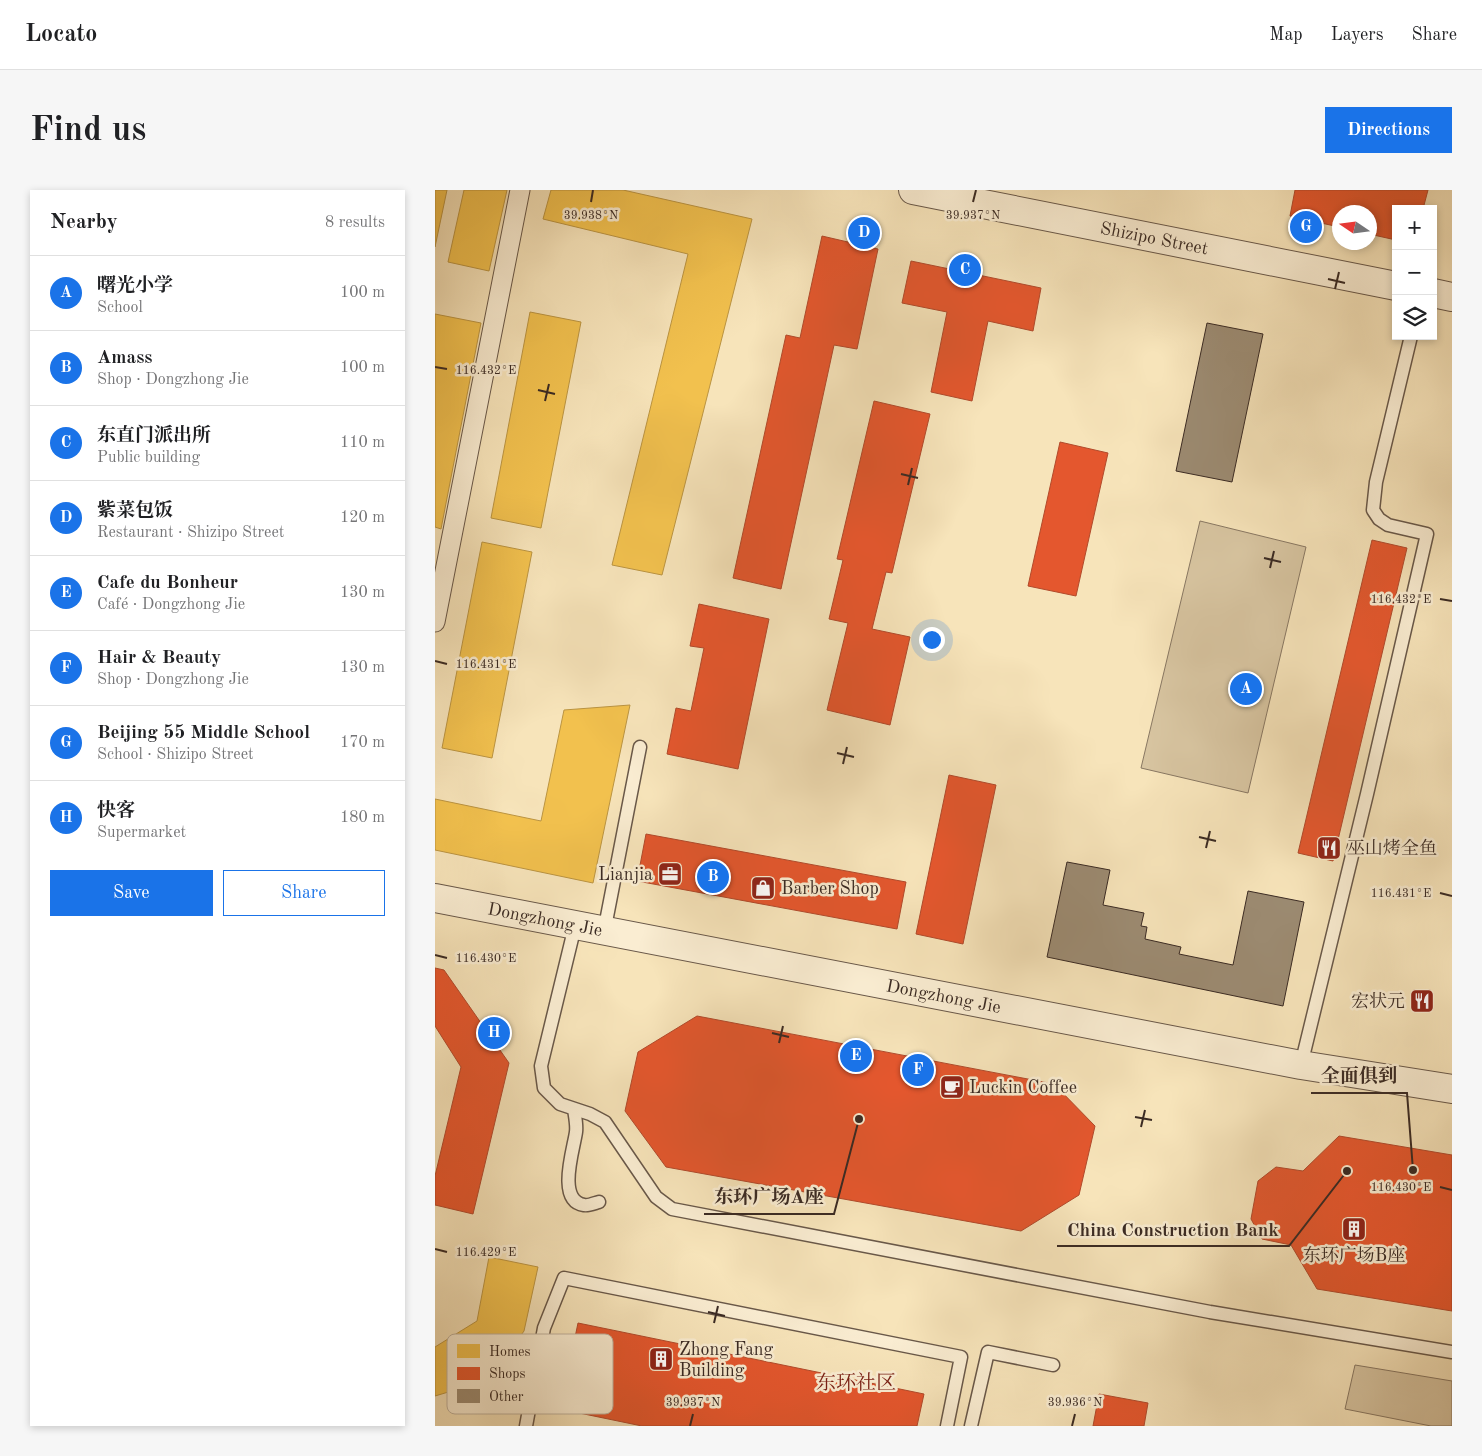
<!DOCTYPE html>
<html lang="en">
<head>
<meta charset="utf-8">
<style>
	:root { --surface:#fff; --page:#f6f6f6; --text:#202124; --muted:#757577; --line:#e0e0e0; --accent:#1a73e8 }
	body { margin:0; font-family:"Old Standard TT","Noto Serif SC",serif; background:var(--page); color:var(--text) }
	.controls { position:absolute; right:15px; top:15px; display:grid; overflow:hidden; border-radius:0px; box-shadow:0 2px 8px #0003 }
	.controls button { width:45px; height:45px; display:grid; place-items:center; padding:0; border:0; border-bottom:1px solid var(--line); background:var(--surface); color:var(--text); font:25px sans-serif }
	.compass { position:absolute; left:897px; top:15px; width:45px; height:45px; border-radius:50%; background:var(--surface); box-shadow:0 2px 8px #0003; rotate:283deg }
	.you { position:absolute; left:496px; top:449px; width:18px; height:18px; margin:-12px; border:4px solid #fff; border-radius:50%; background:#1a73e8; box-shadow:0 0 0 8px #1a73e833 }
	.badge { display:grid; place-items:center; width:32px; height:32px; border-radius:50%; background:var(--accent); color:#fff; font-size:16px; font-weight:700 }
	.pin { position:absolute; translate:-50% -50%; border:2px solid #fff; box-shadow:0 1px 5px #0006 }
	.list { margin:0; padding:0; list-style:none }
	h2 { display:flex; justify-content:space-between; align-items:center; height:65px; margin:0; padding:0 20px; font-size:21px }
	h2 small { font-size:16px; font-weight:400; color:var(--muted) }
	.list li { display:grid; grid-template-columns:32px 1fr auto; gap:15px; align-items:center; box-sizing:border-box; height:75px; padding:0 20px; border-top:1px solid var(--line) }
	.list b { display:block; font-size:19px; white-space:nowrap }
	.list p { margin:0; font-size:16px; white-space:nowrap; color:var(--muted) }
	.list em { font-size:16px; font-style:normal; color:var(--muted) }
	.actions { display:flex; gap:10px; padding:15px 20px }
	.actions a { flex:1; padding:11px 0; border:1px solid var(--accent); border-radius:0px; text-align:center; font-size:18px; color:var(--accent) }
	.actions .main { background:var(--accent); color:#fff }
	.icon { flex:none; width:28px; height:28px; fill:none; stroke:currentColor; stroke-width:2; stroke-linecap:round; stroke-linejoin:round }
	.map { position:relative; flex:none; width:1017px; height:1236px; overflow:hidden; border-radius:0px }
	header { display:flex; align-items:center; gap:30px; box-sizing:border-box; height:70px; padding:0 25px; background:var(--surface); border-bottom:1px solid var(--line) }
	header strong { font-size:24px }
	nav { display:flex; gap:28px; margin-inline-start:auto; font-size:18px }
	.intro { display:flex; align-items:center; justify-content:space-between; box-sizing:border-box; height:120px; padding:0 30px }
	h1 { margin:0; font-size:35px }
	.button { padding:12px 22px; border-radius:0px; background:var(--accent); color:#fff; font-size:18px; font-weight:700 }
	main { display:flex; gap:30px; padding:0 30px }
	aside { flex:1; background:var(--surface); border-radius:0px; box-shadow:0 2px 8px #0003 }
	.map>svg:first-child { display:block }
</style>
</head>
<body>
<header>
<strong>Locato</strong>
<nav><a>Map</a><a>Layers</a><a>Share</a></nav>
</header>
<div class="intro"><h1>Find us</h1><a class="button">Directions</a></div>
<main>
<aside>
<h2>Nearby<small>8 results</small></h2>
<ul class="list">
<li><span class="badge">A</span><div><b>曙光小学</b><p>School</p></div><em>100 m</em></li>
<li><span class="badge">B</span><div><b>Amass</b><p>Shop · Dongzhong Jie</p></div><em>100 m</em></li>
<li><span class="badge">C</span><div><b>东直门派出所</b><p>Public building</p></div><em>110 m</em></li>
<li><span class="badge">D</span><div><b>紫菜包饭</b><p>Restaurant · Shizipo Street</p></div><em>120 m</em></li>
<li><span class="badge">E</span><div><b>Cafe du Bonheur</b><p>Café · Dongzhong Jie</p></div><em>130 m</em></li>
<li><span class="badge">F</span><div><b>Hair &amp; Beauty</b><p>Shop · Dongzhong Jie</p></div><em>130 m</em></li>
<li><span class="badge">G</span><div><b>Beijing 55 Middle School</b><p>School · Shizipo Street</p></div><em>170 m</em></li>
<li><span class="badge">H</span><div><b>快客</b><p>Supermarket</p></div><em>180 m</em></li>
</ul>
<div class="actions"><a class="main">Save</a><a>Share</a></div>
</aside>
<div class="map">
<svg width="1017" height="1236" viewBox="0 0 1017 1236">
	<rect width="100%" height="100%" fill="#f7e4ba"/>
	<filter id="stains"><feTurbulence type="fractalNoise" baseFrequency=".004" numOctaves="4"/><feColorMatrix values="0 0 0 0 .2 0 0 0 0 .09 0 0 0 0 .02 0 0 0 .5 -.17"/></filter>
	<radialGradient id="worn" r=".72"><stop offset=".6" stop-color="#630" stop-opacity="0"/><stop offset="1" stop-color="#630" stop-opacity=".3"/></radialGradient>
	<path fill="#d7c4a0" stroke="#887762" d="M765 331 871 357 813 603 706 578Z
		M920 1175 1017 1191V1236H996L910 1219Z"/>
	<path fill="#f2c14e" stroke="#bb9441" d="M0 0H12L0 57Z
		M29 0H72L54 81 13 72Z
		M116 0H188L317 29 227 385 177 375 253 64 108 29Z
		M95 122 146 132 106 338 56 328Z
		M0 124 46 133 6 339 0 337Z
		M47 352 97 362 57 568 7 558Z
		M195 515 158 693 0 660V609L106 631 129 520Z
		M54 1067 103 1077 89 1141 66 1173 20 1200 0 1206V1157L42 1131Z"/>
	<path fill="#e4572e" stroke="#b14a2b" d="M860 0H993L988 19H961V50L934 44V22H904V37L855 26Z
		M387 46 443 59 422 159 399 155 346 399 298 388 351 145 365 148Z
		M476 71 606 98 598 141 553 131 537 211 496 202 512 122 467 113Z
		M439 211 495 224 457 383 451 382 437 439 475 447 455 535 392 520 413 433 394 429 408 370 402 369Z
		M625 252 673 263 641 406 593 396Z
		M937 350 972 358 898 671 863 663Z
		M264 414 334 429 303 579 232 564 241 518 256 521 269 458 255 456Z
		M514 585 561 595 528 754 481 744Z
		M211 644 471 692 462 739 202 691Z
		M0 778 9 780 74 873 38 1024 0 1015V986L26 877 0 836Z
		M262 826 619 894 660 936 644 1005 586 1041 231 977 190 921 203 862Z
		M904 946 1017 965V1121L882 1099 856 1055 827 1049 816 1029 823 991 841 977 868 981Z
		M143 1133 489 1204 482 1236H207L125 1219Z
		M664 1204 713 1213 709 1236H658Z"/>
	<path fill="#9c8b72" stroke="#3a2a23" d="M772 133 828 144 797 292 741 281Z
		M632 672 675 680 668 715 709 723 706 736 712 737 710 749 746 757 744 764 798 775 813 701 869 712 848 816 612 767Z"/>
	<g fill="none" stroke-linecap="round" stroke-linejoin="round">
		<defs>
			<path id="service" d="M140 736 106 876 109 898 125 914 155 924 170 932 221 1007 237 1019 775 1122 1017 1162
				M169 742 205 557
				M866 875 932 604 992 344 953 335 944 329 938 320 941 292 976 146
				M139 919C140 926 142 935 141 942 139 958 121 1011 149 1015 153 1016 160 1013 164 1012
				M91 1236 109 1138 129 1088 526 1167 512 1236
				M536 1236 553 1162 618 1175"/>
			<path id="pedestrian" d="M0 432 85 0"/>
			<g id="tertiary">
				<path id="s1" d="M478 0 961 96"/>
				<path d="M998 103 1017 107"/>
				<path id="s2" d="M0 708 866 875 1017 899"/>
			</g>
		</defs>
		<use href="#service" stroke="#695849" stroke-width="15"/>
		<use href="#pedestrian" stroke="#695849" stroke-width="21"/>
		<use href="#tertiary" stroke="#695849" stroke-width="30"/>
		<use href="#service" stroke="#faedd2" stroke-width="12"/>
		<use href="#pedestrian" stroke="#faedd2" stroke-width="19"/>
		<use href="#tertiary" stroke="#faedd2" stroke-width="28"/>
	</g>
	<path fill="none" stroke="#3a2a23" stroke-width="2" d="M156 12 158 0M538 12 541 0M893 89 910 93M900 99 904 82M0 177 12 179M103 200 120 204M110 211 114 194M466 284 483 288M473 295 477 278M829 368 846 372M835 378 839 361M1005 409 1017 411M0 471 12 474M402 563 419 567M408 574 412 557M764 647 781 651M771 658 775 641M1005 703 1017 706M0 765 12 768M337 843 354 847M344 853 348 836M700 927 717 930M706 937 710 920M1005 997 1017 1000M0 1059 12 1062M273 1122 290 1126M279 1133 283 1116M255 1236 258 1224M637 1236 640 1224"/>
	<defs>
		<symbol id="restaurant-square" viewBox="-11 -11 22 22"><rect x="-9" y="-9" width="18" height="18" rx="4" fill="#8f2418" stroke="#faedd2"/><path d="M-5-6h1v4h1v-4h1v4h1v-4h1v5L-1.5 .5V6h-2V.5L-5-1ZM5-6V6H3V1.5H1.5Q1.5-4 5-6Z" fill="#fff"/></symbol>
		<symbol id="office-square" viewBox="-11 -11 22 22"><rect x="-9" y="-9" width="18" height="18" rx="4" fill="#8f2418" stroke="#faedd2"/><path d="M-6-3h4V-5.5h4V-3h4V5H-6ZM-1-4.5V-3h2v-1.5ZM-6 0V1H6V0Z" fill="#fff"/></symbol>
		<symbol id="shop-square" viewBox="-11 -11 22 22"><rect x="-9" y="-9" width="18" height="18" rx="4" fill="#8f2418" stroke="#faedd2"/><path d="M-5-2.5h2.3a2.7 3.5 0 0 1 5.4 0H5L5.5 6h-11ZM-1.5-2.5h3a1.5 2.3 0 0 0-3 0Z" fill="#fff"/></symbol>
		<symbol id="cafe-square" viewBox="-11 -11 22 22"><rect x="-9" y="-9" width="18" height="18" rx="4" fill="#8f2418" stroke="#faedd2"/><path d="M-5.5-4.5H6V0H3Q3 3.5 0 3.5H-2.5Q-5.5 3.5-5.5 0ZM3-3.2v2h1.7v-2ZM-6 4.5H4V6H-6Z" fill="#fff"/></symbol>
		<symbol id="building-square" viewBox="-11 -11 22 22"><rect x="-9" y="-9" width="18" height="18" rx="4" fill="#8f2418" stroke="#faedd2"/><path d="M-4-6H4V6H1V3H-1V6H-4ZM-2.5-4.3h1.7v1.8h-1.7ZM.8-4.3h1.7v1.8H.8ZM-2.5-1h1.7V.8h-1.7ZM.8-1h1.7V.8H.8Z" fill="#fff"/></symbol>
	</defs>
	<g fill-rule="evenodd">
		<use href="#restaurant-square" x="880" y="644" width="28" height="28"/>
		<use href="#office-square" x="221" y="670" width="28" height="28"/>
		<use href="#shop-square" x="314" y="684" width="28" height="28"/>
		<use href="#restaurant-square" x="973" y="797" width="28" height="28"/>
		<use href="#cafe-square" x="503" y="883" width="28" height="28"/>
		<use href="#building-square" x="905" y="1025" width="28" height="28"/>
		<use href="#building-square" x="212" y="1155" width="28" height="28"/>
	</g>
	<g text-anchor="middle" stroke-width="5" stroke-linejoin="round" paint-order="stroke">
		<g font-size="18" fill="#3a2a23" stroke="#faedd2">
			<text dy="6" stroke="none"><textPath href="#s1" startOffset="246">Shizipo Street</textPath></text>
			<text dy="6" stroke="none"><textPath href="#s2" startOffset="112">Dongzhong Jie</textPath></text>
			<text dy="6" stroke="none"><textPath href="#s2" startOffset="518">Dongzhong Jie</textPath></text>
		</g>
		<g font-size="18" fill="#3a2a23" stroke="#faedd2" text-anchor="start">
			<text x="912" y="664">巫山烤全鱼</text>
			<text x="218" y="690" text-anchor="end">Lianjia</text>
			<text x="346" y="704">Barber Shop</text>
			<text x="970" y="817" text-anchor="end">宏状元</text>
			<text x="534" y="903">Luckin Coffee</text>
			<text x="919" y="1071" text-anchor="middle">东环广场B座</text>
			<text x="244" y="1165">Zhong Fang<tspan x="244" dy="21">Building</tspan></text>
		</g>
		<g font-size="20" fill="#7a1f14" stroke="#faedd2">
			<text x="421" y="1199">东环社区</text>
		</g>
	</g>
	<rect x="12" y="1144" width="166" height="80" rx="8" fill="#faedd2" stroke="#c0b29e" stroke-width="1"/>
	<rect x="22" y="1154" width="23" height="14" fill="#f2c14e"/>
	<rect x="22" y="1177" width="23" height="13" fill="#e4572e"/>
	<rect x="22" y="1199" width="23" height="14" fill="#9c8b72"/>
	<g font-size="14" fill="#3a2a23">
		<text x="54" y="1166">Homes</text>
		<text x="54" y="1188">Shops</text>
		<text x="54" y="1211">Other</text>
	</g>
	<g font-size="12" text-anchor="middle" fill="#3a2a23" stroke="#faedd2" stroke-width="5" stroke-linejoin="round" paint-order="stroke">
		<text x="156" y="29">39.938°N</text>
		<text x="538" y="29">39.937°N</text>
		<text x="51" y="184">116.432°E</text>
		<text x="966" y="413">116.432°E</text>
		<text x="51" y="478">116.431°E</text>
		<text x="966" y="707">116.431°E</text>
		<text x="51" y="772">116.430°E</text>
		<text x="966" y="1001">116.430°E</text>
		<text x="51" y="1066">116.429°E</text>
		<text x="258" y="1216">39.937°N</text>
		<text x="640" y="1216">39.936°N</text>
	</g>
	<path fill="none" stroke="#3a2a23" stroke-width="2" d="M978 980L972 903H876M424 929L399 1024H269M912 981L854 1056H622"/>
	<g fill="#3a2a23" stroke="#faedd2" stroke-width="2">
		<circle cx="978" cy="980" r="5"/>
		<circle cx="424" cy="929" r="5"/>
		<circle cx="912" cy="981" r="5"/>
	</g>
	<g font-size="19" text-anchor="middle" font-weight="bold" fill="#3a2a23" stroke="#faedd2" stroke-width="5" stroke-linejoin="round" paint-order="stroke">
		<text x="924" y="892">全面俱到</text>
		<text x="334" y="1013">东环广场A座</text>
		<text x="738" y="1046">China Construction Bank</text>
	</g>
	<rect width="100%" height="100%" filter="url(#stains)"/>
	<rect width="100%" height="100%" fill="url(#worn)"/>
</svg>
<div class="controls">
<button>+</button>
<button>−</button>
<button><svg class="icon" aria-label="layers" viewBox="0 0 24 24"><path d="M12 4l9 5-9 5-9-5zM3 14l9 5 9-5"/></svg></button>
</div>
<svg class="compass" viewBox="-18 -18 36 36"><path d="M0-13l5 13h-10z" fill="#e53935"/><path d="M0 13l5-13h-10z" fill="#757577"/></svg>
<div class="you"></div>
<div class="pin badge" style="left:811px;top:499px">A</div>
<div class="pin badge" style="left:278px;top:687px">B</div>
<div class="pin badge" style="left:530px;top:80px">C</div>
<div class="pin badge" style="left:429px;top:43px">D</div>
<div class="pin badge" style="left:421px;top:866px">E</div>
<div class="pin badge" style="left:483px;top:880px">F</div>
<div class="pin badge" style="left:871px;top:37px">G</div>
<div class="pin badge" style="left:59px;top:843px">H</div>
</div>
</main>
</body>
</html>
